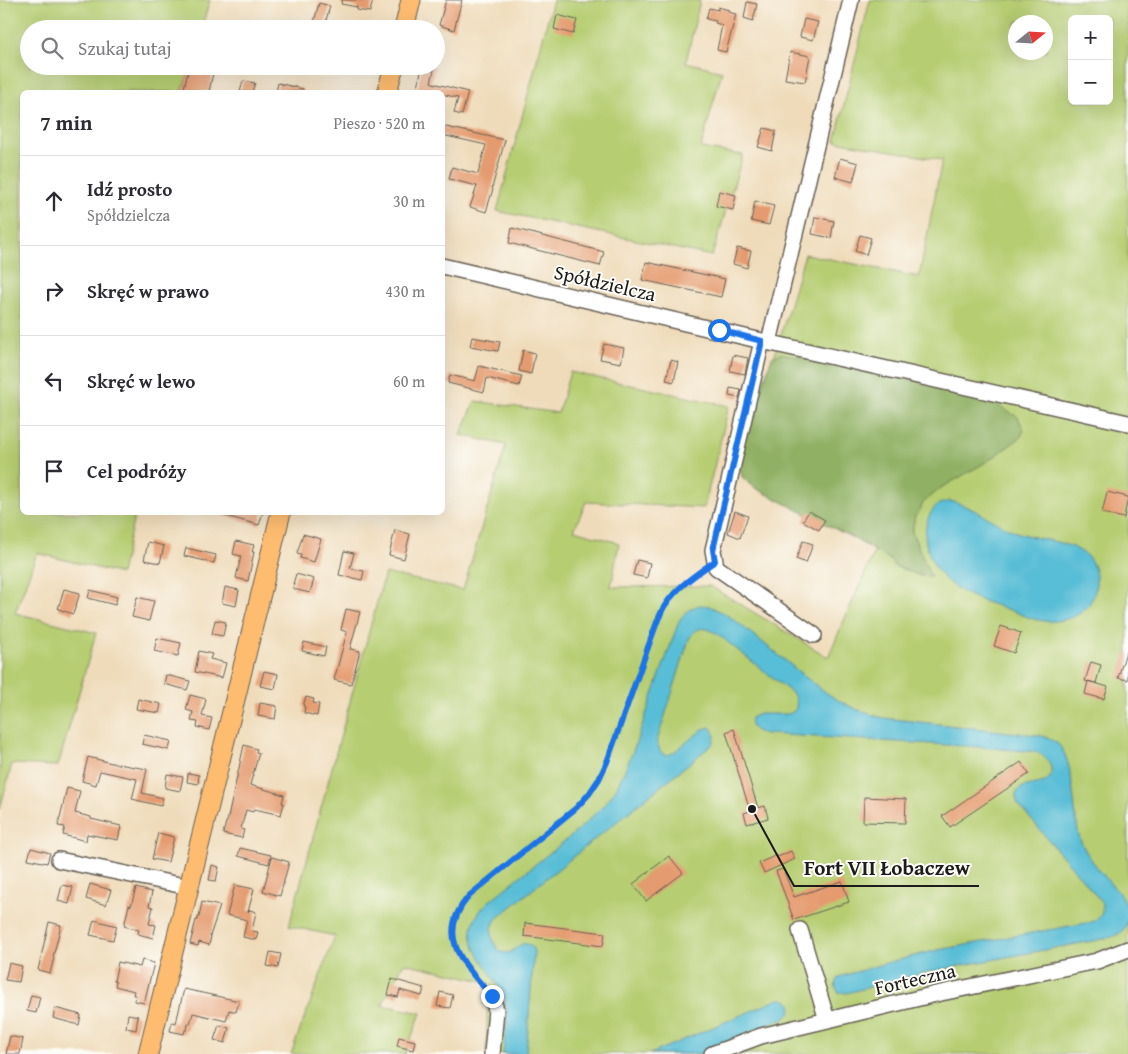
<!DOCTYPE html>
<html lang="pl">
<head>
<meta charset="utf-8">
<style>
	:root { --surface:#fff; --page:#f2f2f3; --text:#2b2b33; --muted:#7c7c81; --line:#e1e1e2 }
	body { margin:0; font-family:"Gentium Book Plus",serif; background:var(--page); color:var(--text) }
	.controls { position:absolute; right:15px; top:15px; display:grid; overflow:hidden; border-radius:8px; box-shadow:0 5px 20px #0002 }
	.controls button { width:45px; height:45px; display:grid; place-items:center; padding:0; border:0; border-bottom:1px solid var(--line); background:var(--surface); color:var(--text); font:25px sans-serif }
	.compass { position:absolute; left:1008px; top:15px; width:45px; height:45px; border-radius:50%; background:var(--surface); box-shadow:0 5px 20px #0002; rotate:72deg }
	.stop { position:absolute; width:15px; height:15px; margin:-11px; border:4px solid #1a73e8; border-radius:50%; background:#fff }
	.stop.end { background:#1a73e8; border-color:#fff; box-shadow:0 1px 5px #0008 }
	.list { margin:0; padding:0; list-style:none }
	h2 { display:flex; justify-content:space-between; align-items:center; height:65px; margin:0; padding:0 20px; font-size:21px }
	h2 small { font-size:16px; font-weight:400; color:var(--muted) }
	.list li { display:grid; grid-template-columns:32px 1fr auto; gap:15px; align-items:center; box-sizing:border-box; height:90px; padding:0 20px; border-top:1px solid var(--line) }
	.list b { display:block; font-size:19px; white-space:nowrap }
	.list p { margin:0; font-size:16px; white-space:nowrap; color:var(--muted) }
	.list em { font-size:16px; font-style:normal; color:var(--muted) }
	.icon { flex:none; width:28px; height:28px; fill:none; stroke:currentColor; stroke-width:2; stroke-linecap:round; stroke-linejoin:round }
	.map { position:relative; flex:none; width:1128px; height:1054px; overflow:hidden }
	.search { position:absolute; background:var(--surface); box-shadow:0 5px 20px #0002; left:20px; top:20px; width:425px; height:55px; display:flex; align-items:center; gap:12px; box-sizing:border-box; padding:0 18px; border-radius:28px; color:var(--muted); font-size:19px }
	.panel { position:absolute; background:var(--surface); box-shadow:0 5px 20px #0002; left:20px; top:90px; width:425px; height:425px; border-radius:8px }
	.map>svg:first-child { display:block }
</style>
</head>
<body>
<div class="map">
<svg width="1128" height="1054" viewBox="0 0 1128 1054">
	<rect width="100%" height="100%" fill="#fdfcf7"/>
	<filter id="ink" filterUnits="userSpaceOnUse"><feTurbulence type="fractalNoise" baseFrequency=".02" numOctaves="2"/><feDisplacementMap in="SourceGraphic" scale="10" xChannelSelector="R" yChannelSelector="G"/><feConvolveMatrix kernelMatrix="1 2 1 2 8 2 1 2 1" color-interpolation-filters="sRGB"/></filter>
	<filter id="wash" filterUnits="userSpaceOnUse"><feTurbulence type="fractalNoise" baseFrequency=".0096" numOctaves="4" result="noise"/><feDisplacementMap in="SourceGraphic" scale="20" xChannelSelector="R" yChannelSelector="G"/><feGaussianBlur stdDeviation="1.12" result="paint"/><feColorMatrix in="noise" values="0 0 0 0 0 0 0 0 0 0 0 0 0 0 0 0 0 1.4 0 .05"/><feComposite in="paint" operator="in"/></filter>
	<g filter="url(#wash)">
		<rect width="100%" height="100%" fill="#efdbba"/>
		<path fill="#b6cd72" stroke="#697447" fill-rule="evenodd" d="M0 0H210L201 29H29V66H190L182 92H22V512L135 513 121 574 37 553 15 613 96 633 58 766 12 764 0 809Z
			M553 0H700L686 62 722 71 701 148 743 155 712 256 497 211Z
			M870 0H1128V1054H486L488 982 404 963 382 1005 421 1013 405 1054H291L335 936 289 926 385 573 463 590 506 445 461 435 475 401 558 413 570 372 729 406 704 508 586 502 574 530 619 543 611 587 710 586 828 657 883 532 744 457 805 254 919 277 942 160 835 141ZM1072 19H1109V101H1072ZM1016 22H1046V52H1016Z"/>
		<path fill="#90b064" stroke="#566640" d="M782 353 973 392 1018 417 1024 430 1020 438 988 461 941 488 923 503 920 511 915 516 912 532 931 577 921 576 894 566 889 559 851 537 755 488 742 477 738 457 772 357Z"/>
		<path fill="#58bdd6" stroke="#3a6c79" d="M950 501C975 507 995 524 1019 533 1039 540 1071 541 1087 556 1094 563 1097 574 1096 584 1094 612 1070 623 1044 621 1034 620 1025 616 1015 612 982 600 944 593 930 556 926 546 924 537 926 526 927 518 932 509 939 504 942 503 947 502 950 501Z
			M700 605 709 606 726 614C746 629 766 645 786 661 817 687 843 709 884 718L1036 735C1043 736 1051 738 1057 743 1076 760 1072 814 1080 839 1086 856 1099 869 1110 883 1117 891 1127 901 1128 912 1128 931 1119 936 1103 939L927 972 847 993 838 992C835 987 834 982 839 977L890 962 938 950 1092 922C1102 918 1105 910 1100 900L1018 804 1016 798V794C1018 791 1018 790 1021 788 1033 782 1057 787 1050 765 1048 758 1042 755 1036 752L981 747 767 734C758 733 748 729 751 718L759 714H788C799 711 798 701 792 693L720 636C708 628 698 623 689 639L658 738C657 748 661 759 673 753L703 729 710 727 712 729 715 736 713 744 496 919C494 923 492 926 492 930 491 938 496 952 505 953 514 954 518 942 526 944 531 944 533 948 534 952L526 1054H503C505 1035 509 1015 503 997 490 960 449 941 488 902L576 832 604 805 616 789 632 754 679 621C685 612 690 608 700 605Z
			M779 999C786 999 789 1000 792 1007L790 1014 782 1019 699 1054H650Z"/>
		<g id="blocks">
			<path fill="#e59b70" d="M342 0H373L370 12 357 10V7L341 4Z
				M446 0H462L454 30 439 25Z
				M747 2 757 4 753 21 744 18Z
				M319 3 330 6 325 24 314 22Z
				M718 7 729 10 728 12 736 14 726 52 717 50 722 25 715 23 716 21 706 19 709 8 718 10Z
				M557 15 577 20 573 34 554 29Z
				M804 19 818 22 813 40 800 37Z
				M790 52 810 56 805 82 785 79Z
				M422 66H435L431 82 433 83 468 92 462 115 454 113 458 98 442 94V92H417Z
				M189 67 213 73 209 92H183Z
				M243 81 255 83 252 92H240Z
				M278 83 303 89V92H276Z
				M442 126 505 140 492 188 493 189 486 212 470 207 477 186 449 179 452 167 478 174 486 145 442 135Z
				M764 128 776 131 772 151 758 147Z
				M840 158 858 163 853 182 835 177Z
				M719 191 736 195 733 210 716 206Z
				M755 201 774 206 769 225 751 221Z
				M815 217 834 221 831 238 812 234Z
				M512 228 604 252 600 266 509 243Z
				M860 235 871 238 866 255 855 251Z
				M737 248 751 251 747 268 733 264Z
				M646 262 725 279 721 297 642 280Z
				M472 337 500 342 498 351 470 346Z
				M604 344 624 348 621 363 600 359Z
				M523 350 535 353 531 374 519 371Z
				M733 355 748 358 745 374 730 371Z
				M671 360 678 362 674 382 666 380Z
				M479 366 522 376 519 386 487 378 484 392 448 383 450 375 475 381Z
				M730 388 741 390 739 398 729 396Z
				M1107 492 1128 497 1124 518 1102 513Z
				M735 511 748 516 740 538 728 533Z
				M809 511 825 520 819 530 803 521Z
				M223 512H263L259 525 222 515Z
				M395 530 410 534 404 559 389 555Z
				M303 534 321 539 314 562 300 558 301 555 297 554Z
				M236 541 254 545 252 552H254L248 581 236 578 241 556 233 554Z
				M803 541 813 544 806 563 796 559Z
				M148 542 164 546 160 563 144 560Z
				M186 548 216 555 214 563 184 556Z
				M344 551 354 553 350 568 364 571 362 580 339 575Z
				M637 560 650 563 647 578 633 575Z
				M296 574 314 579 310 593 293 589 295 584H293Z
				M225 587 239 590 236 606 222 603Z
				M64 589 80 593 73 614 58 609Z
				M90 590 117 597 115 605 88 598Z
				M137 597 154 601 149 621 132 617Z
				M346 609 360 612 350 649 360 651 351 684 334 680 347 632 341 630Z
				M215 620 226 622 223 636 212 634Z
				M1001 626 1021 633 1014 653 994 646Z
				M157 638 181 643 178 656 154 651Z
				M304 642 326 647 324 656 302 651Z
				M199 651 212 654 210 659 226 663 222 678 195 672Z
				M1126 652 1128 653V680L1118 678Z
				M1091 662 1101 665 1096 683 1085 681Z
				M264 671 278 674 275 689 260 686Z
				M166 675 190 681 187 690 164 684Z
				M1088 681 1108 687 1104 699 1085 694Z
				M190 695 206 699 202 716 212 718 209 730 197 727 198 722 191 721 193 712 186 710Z
				M306 697 314 699 313 703 319 704 317 716 304 713 305 707 303 706Z
				M138 699 161 704 159 713 136 709Z
				M260 703 277 706 275 719 258 716Z
				M734 729 758 808 765 806 768 818 747 824 744 813 750 811 726 732Z
				M144 735 171 741 169 750 142 744Z
				M244 745 257 749 256 752 259 753 250 785 284 795 282 803H284L281 815 254 809 253 812 246 810 241 829 244 830 242 838 223 834 226 822H227Z
				M88 757 112 763 147 769 142 793 163 798 161 806 132 799 137 779 100 771 96 785 82 781Z
				M1021 762 1029 774 950 827 942 816Z
				M188 773 199 775 198 784 187 782Z
				M167 774 183 777 180 791 165 788Z
				M67 788 80 791 75 813 91 817V819L121 826 118 840 87 834 86 841 63 835 65 827 58 826Z
				M864 797 906 799 905 823 863 822Z
				M158 833 174 837 168 862 152 859Z
				M31 848 50 853 47 863 28 859Z
				M240 848 271 855 269 864 238 856Z
				M791 851 795 859 764 873 759 863 777 855 778 857Z
				M669 856 683 873 646 901 633 884Z
				M272 857 289 862 280 896 263 891Z
				M212 865 219 867 216 881 209 880Z
				M783 869 794 897 842 881 849 902 794 920 776 871Z
				M90 884 111 890 106 905 86 899Z
				M62 885 73 887 69 904 58 901Z
				M235 885 254 889 248 912 250 910 256 912 252 931 258 932 256 940 243 937 247 920 227 915Z
				M136 888 152 892 149 906 153 907 149 924 156 925 153 938 138 934 139 930 124 926 129 905 131 906Z
				M202 902 220 906 210 936 211 937 209 945 199 942 198 946 190 944 196 920 197 921 198 917H199Z
				M94 920 117 926 113 940 90 935Z
				M49 922 61 925 53 957 54 958 50 973 38 970Z
				M525 923 605 933 603 946 524 936Z
				M270 952 281 954 278 968 267 966Z
				M142 960 154 963 144 1003 135 1001 136 995H133L134 991 115 986 116 982 114 981 118 962 140 967Z
				M9 963 22 966 19 982 5 980Z
				M392 979 424 988 422 996 400 990 398 997 388 995Z
				M184 989 239 1001 236 1012 229 1010 226 1021 193 1013 190 1024H188L187 1030H185L184 1034 170 1031 172 1022 176 1023Z
				M440 992 453 995 450 1008 437 1006Z
				M31 995 40 997 36 1013 27 1011Z
				M55 1008 81 1015 79 1025 53 1018Z
				M128 1014 138 1016 136 1030 126 1028Z
				M219 1025 229 1028 225 1043 214 1040Z
				M10 1036 23 1039 20 1054H6Z
				M399 1037 415 1041 413 1050 397 1046Z"/>
		</g>
	</g>
	<g filter="url(#ink)">
		<use href="#blocks" fill-opacity="0" stroke="#665f53" stroke-width="1"/>
		<g fill="none" stroke-linecap="round" stroke-linejoin="round">
			<defs>
				<path id="minor" d="M442 266 762 341 1128 423
					M762 341 713 550 716 567 814 635
					M769 342 851 0
					M59 860 189 887
					M800 930 827 1020
					M492 996 496 1010 492 1054
					M712 1054 761 1036 936 994 1097 961 1128 949"/>
				<path id="major" d="M404 29 411 0
					M387 92 394 66
					M148 1054 281 512"/>
			</defs>
			<use href="#minor" stroke="#665f53" stroke-width="18"/>
			<use href="#major" stroke="#665f53" stroke-width="21"/>
			<path stroke="#665f53" stroke-width="2" stroke-dasharray="1 4" stroke-linecap="butt" d="M485 987C458 958 437 932 469 896L576 808 589 794 599 779 607 762 657 622C670 595 679 587 703 570"/>
			<use href="#minor" stroke="#fff" stroke-width="15"/>
			<use href="#major" stroke="#fdbc70" stroke-width="19"/>
		</g>
	</g>
	<g fill="none" stroke-linecap="round" stroke-linejoin="round" filter="url(#ink)">
		<path stroke="#1a73e8" stroke-width="6" d="M492 996C464 965 434 936 469 896L576 808 589 794 599 779 607 762 657 622C660 616 662 609 666 604 679 585 697 574 715 561L713 550 762 341 719 330"/>
	</g>
	<g text-anchor="middle" stroke-width="4" stroke-linejoin="round" paint-order="stroke">
		<g font-size="20" fill="#1c1c1c" stroke="#fdfcf7">
			<text transform="translate(605 283) rotate(13)" y="7">Spółdzielcza</text>
			<text transform="translate(915 979) rotate(-13)" y="7">Forteczna</text>
		</g>
	</g>
	<path fill="none" stroke="#1c1c1c" stroke-width="2" d="M752 809L794 886H979"/>
	<circle fill="#1c1c1c" stroke="#fdfcf7" stroke-width="2" cx="752" cy="809" r="5"/>
	<g font-size="21" text-anchor="middle" font-weight="bold" fill="#1c1c1c" stroke="#fdfcf7" stroke-width="4" stroke-linejoin="round" paint-order="stroke">
		<text x="887" y="875">Fort VII Łobaczew</text>
	</g>
</svg>
<div class="controls">
<button>+</button>
<button>−</button>
</div>
<svg class="compass" viewBox="-18 -18 36 36"><path d="M0-13l5 13h-10z" fill="#e53935"/><path d="M0 13l5-13h-10z" fill="#7c7c81"/></svg>
<div class="stop" style="left:719px;top:330px"></div>
<div class="stop end" style="left:492px;top:996px"></div>
<div class="search"><svg class="icon" aria-label="search" viewBox="0 0 24 24"><circle cx="10" cy="10" r="6"/><path d="M15 15l6 6"/></svg>Szukaj tutaj</div>
<section class="panel">
<h2>7 min<small>Pieszo · 520 m</small></h2>
<ul class="list">
<li><svg class="icon" aria-label="ahead" viewBox="0 0 24 24"><path d="M12 20V5M6 11l6-6 6 6"/></svg><div><b>Idź prosto</b><p>Spółdzielcza</p></div><em>30 m</em></li>
<li><svg class="icon" aria-label="right" viewBox="0 0 24 24"><path d="M7 20v-9h11M14 6l5 5-5 5"/></svg><div><b>Skręć w prawo</b></div><em>430 m</em></li>
<li><svg class="icon" aria-label="left" viewBox="0 0 24 24"><path d="M17 20v-9H6M10 6l-5 5 5 5"/></svg><div><b>Skręć w lewo</b></div><em>60 m</em></li>
<li><svg class="icon" aria-label="arrive" viewBox="0 0 24 24"><path d="M6 21V4h12l-3 4 3 4H6"/></svg><div><b>Cel podróży</b></div></li>
</ul>
</section>
</div>
</body>
</html>
